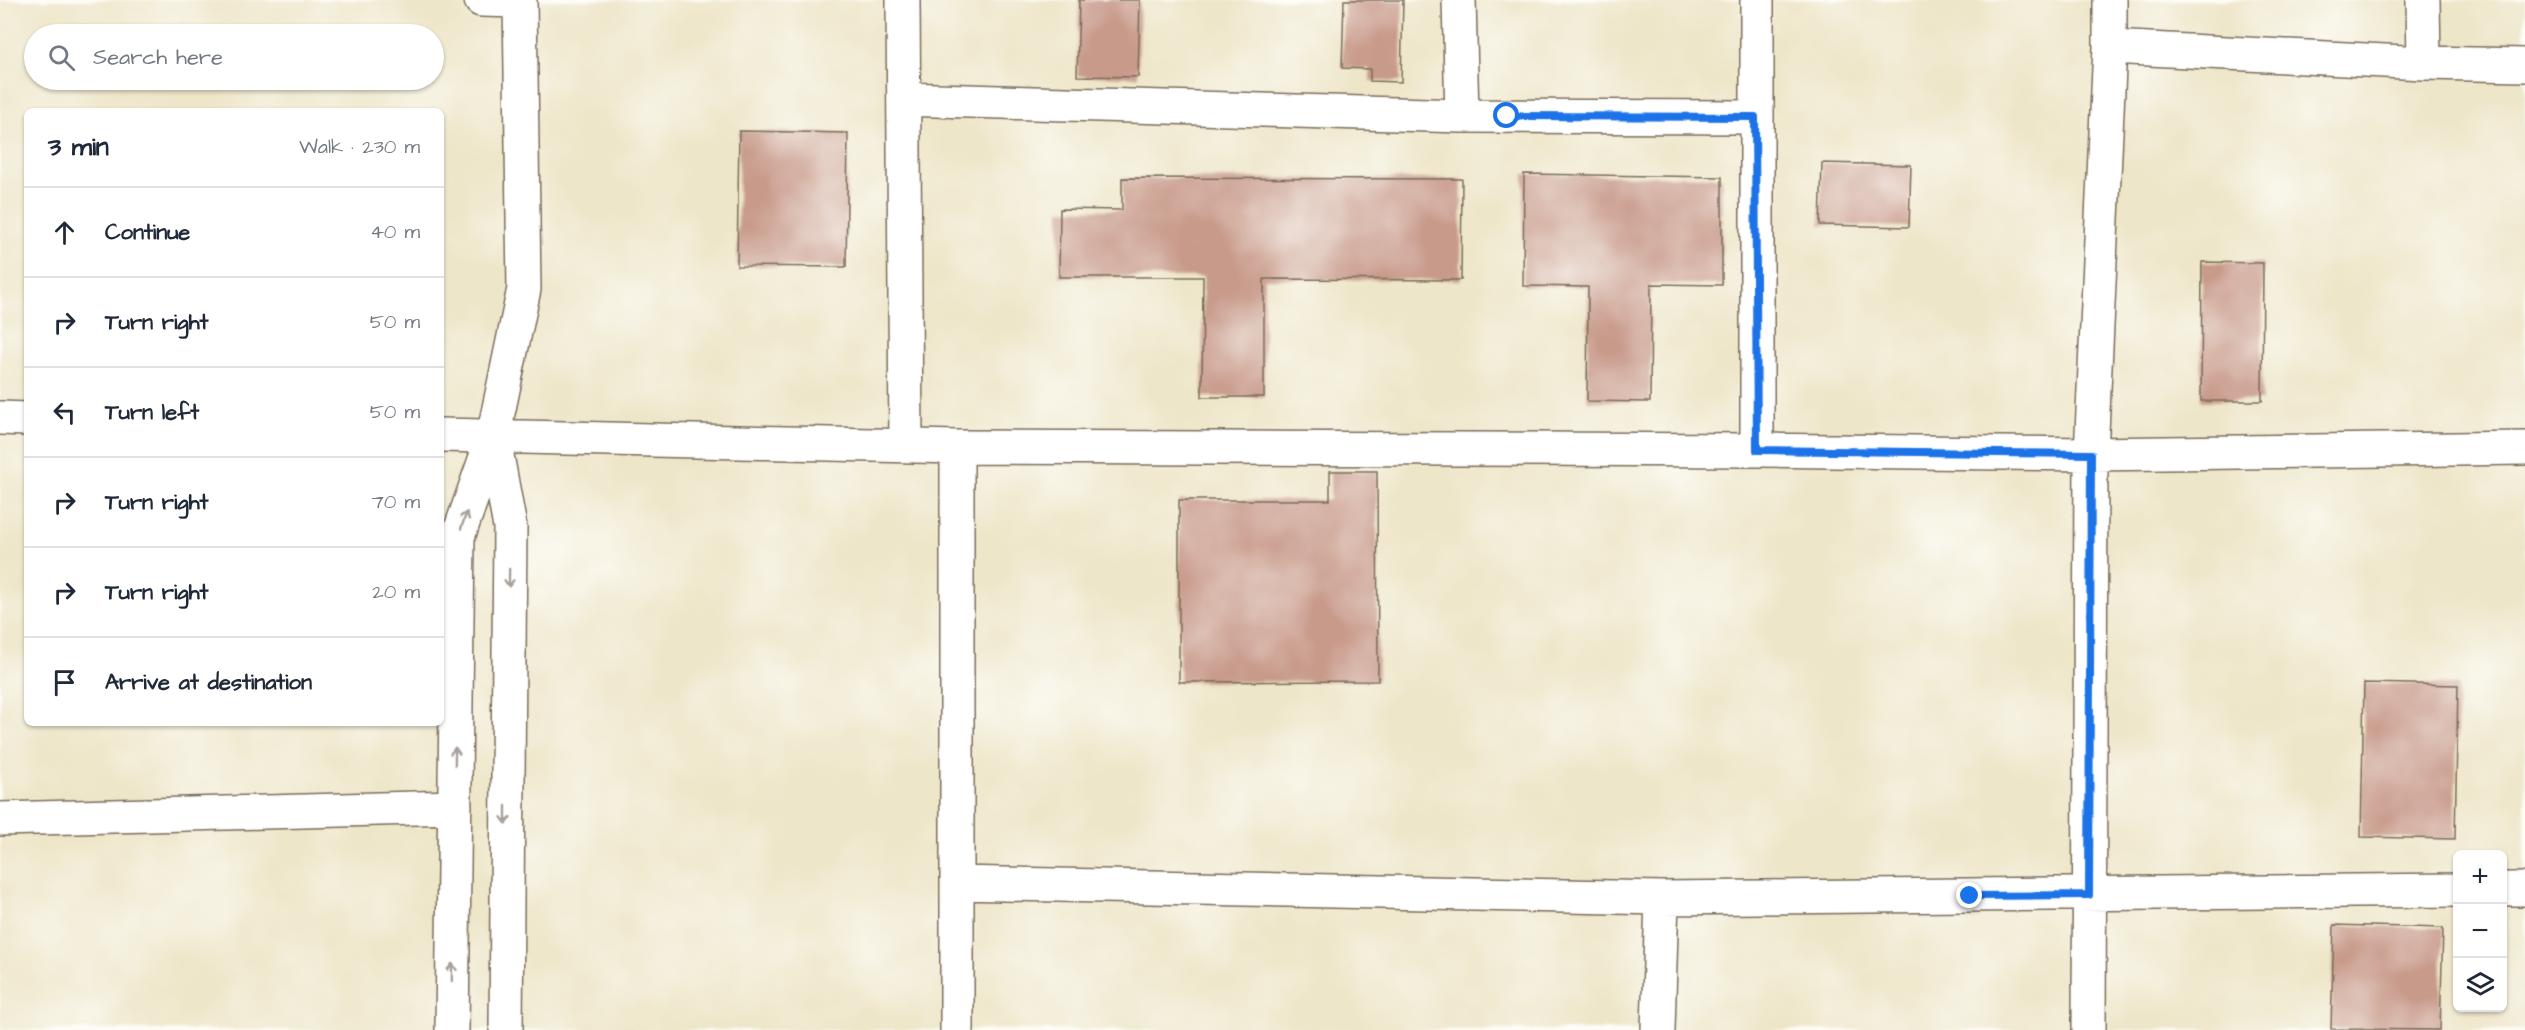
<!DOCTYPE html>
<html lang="en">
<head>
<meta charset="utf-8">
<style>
	:root { --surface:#fff; --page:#f2f2f3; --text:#1f2937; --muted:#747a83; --line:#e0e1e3 }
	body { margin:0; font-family:"Architects Daughter",sans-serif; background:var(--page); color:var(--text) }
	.controls { position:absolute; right:18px; bottom:18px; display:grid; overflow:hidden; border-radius:9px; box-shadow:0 2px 4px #0004 }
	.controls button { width:54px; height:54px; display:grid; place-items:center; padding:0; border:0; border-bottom:2px solid var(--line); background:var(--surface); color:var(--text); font:30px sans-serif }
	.stop { position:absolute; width:18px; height:18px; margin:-14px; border:4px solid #1a73e8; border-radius:50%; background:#fff }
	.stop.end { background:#1a73e8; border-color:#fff; box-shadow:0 2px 6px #0008 }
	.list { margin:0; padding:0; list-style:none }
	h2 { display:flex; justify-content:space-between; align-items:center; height:78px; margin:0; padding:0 24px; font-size:26px }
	h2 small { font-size:20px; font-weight:400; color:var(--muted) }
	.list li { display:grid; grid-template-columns:39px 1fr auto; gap:18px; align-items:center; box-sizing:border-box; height:90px; padding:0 24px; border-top:2px solid var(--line) }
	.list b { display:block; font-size:22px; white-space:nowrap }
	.list em { font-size:20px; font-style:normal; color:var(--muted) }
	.icon { flex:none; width:33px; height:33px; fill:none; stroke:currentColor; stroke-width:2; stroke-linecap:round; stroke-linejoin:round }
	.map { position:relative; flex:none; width:2525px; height:1030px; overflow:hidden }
	.search { position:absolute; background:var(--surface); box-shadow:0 2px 4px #0004; left:24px; top:24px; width:420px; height:66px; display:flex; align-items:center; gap:15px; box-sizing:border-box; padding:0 21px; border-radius:33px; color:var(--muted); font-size:22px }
	.panel { position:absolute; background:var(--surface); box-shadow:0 2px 4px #0004; left:24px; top:108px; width:420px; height:618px; border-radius:9px }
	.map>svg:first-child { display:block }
</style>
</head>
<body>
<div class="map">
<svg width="2525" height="1030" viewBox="0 0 2525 1030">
	<rect width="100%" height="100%" fill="#fdfcf7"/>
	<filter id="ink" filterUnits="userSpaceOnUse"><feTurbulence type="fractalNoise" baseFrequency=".0167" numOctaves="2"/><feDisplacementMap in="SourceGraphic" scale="12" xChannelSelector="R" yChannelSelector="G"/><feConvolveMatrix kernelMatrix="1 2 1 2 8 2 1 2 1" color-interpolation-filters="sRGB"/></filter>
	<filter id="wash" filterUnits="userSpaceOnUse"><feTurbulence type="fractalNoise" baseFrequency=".008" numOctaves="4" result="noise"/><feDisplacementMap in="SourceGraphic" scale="24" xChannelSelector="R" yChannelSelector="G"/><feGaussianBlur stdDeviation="1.35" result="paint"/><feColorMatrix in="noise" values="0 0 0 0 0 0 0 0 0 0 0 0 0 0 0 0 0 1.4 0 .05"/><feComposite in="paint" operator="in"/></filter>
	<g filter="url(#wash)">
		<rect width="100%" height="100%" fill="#eee6c9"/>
		<g id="blocks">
			<path fill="#c89a8a" d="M1079 0H1140L1138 77 1077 76Z
				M1344 0H1403L1401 82 1370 81V69L1342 68Z
				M739 131 848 133 846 267 737 266Z
				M1822 163 1911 165 1909 227 1820 225Z
				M1524 174 1722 177V285L1651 284 1650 402 1587 401 1588 287 1523 286Z
				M1122 178 1462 179 1461 280 1264 279V397H1202L1203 277H1059L1060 209 1122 210Z
				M2202 262 2263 263 2262 401H2201Z
				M1330 471H1377L1378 681 1179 682V500H1330Z
				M2364 683 2458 685 2455 839 2361 837Z
				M2334 925 2443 928 2440 1030 2331 1029Z"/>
		</g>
	</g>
	<g filter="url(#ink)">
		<use href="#blocks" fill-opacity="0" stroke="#7a6c5a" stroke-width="1.5"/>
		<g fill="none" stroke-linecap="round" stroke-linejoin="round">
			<defs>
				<path id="minor" d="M481 0 519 1
					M903 0 906 445
					M1459 0 1462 116
					M1757 0V450
					M2423 0 2424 63
					M2110 47 2424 63 2525 65
					M904 99 1462 116 1756 117
					M0 418 27 419
					M441 435 957 447 1757 450 2091 454 2525 448
					M494 439 510 527 506 1030
					M0 819 455 807
					M958 883 1662 898 2458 890
					M2502 889H2525
					M452 1030 458 537 493 437 524 289 520 0
					M957 1030V447
					M1658 1030 1662 898
					M2089 1030 2091 454 2110 47V0"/>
			</defs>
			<use href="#minor" stroke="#7a6c5a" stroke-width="36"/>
			<use href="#minor" stroke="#fff" stroke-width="33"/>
		</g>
		<defs><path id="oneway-shaft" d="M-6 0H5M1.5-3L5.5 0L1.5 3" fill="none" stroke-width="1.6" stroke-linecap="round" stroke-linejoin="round" transform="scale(1.5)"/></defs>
		<g stroke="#a79f9a">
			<use href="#oneway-shaft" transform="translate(464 520) rotate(-71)"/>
			<use href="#oneway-shaft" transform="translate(509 578) rotate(91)"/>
			<use href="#oneway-shaft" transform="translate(455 756) rotate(-89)"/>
			<use href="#oneway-shaft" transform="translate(506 815) rotate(90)"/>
			<use href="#oneway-shaft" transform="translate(452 972) rotate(-89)"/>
		</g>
	</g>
	<g fill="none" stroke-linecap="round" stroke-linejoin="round" filter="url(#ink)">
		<path stroke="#1a73e8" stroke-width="8" d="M1507 116 1755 117 1757 450 2091 454 2089 895 1970 896"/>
	</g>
</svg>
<div class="controls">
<button>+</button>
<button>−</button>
<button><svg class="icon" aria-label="layers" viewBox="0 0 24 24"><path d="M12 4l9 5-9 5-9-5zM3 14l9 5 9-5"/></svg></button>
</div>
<div class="stop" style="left:1507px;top:116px"></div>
<div class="stop end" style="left:1970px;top:896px"></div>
<div class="search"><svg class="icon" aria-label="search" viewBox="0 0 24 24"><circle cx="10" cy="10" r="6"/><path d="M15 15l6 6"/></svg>Search here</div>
<section class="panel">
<h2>3 min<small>Walk · 230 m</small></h2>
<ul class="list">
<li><svg class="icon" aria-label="ahead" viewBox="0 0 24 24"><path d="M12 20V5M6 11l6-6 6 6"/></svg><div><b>Continue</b></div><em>40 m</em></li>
<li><svg class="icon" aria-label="right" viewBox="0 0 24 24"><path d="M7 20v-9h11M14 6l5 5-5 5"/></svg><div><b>Turn right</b></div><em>50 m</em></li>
<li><svg class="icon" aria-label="left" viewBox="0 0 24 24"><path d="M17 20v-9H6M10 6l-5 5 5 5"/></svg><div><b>Turn left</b></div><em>50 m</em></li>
<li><svg class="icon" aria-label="right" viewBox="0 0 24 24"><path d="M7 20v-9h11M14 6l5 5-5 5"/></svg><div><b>Turn right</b></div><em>70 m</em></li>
<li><svg class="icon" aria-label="right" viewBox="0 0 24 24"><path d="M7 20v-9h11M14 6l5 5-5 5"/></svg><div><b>Turn right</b></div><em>20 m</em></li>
<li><svg class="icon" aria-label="arrive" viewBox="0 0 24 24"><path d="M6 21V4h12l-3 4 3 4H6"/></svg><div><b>Arrive at destination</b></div></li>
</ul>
</section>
</div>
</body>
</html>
